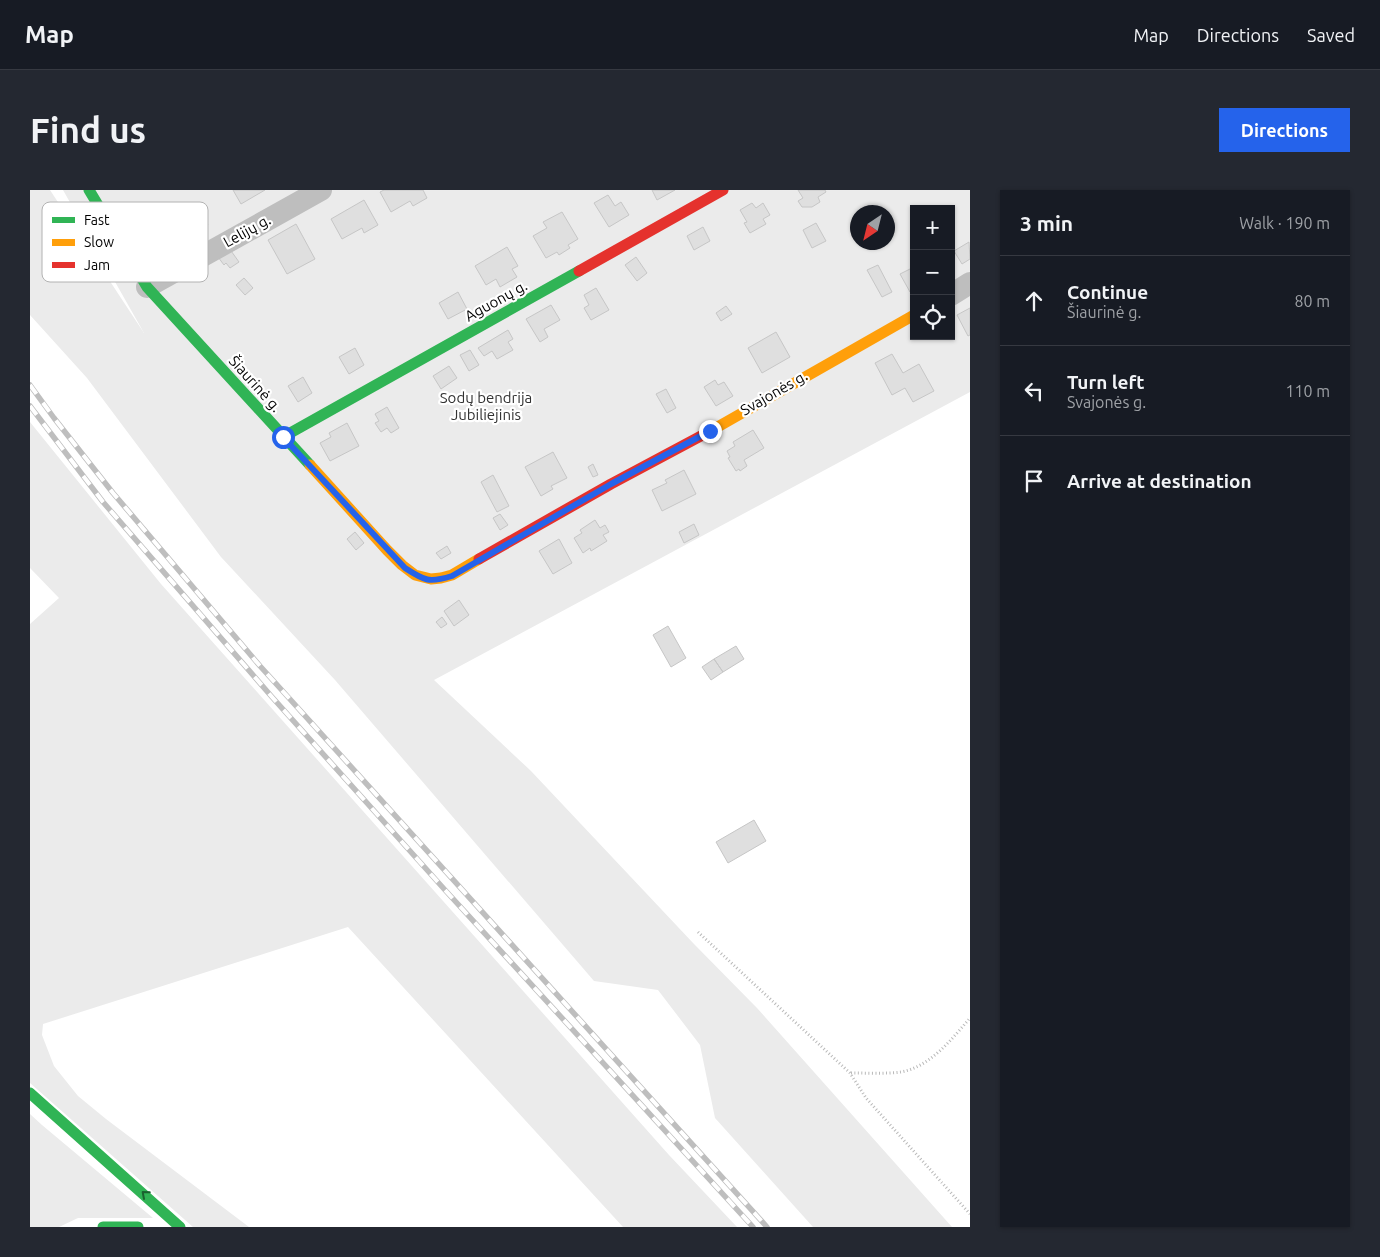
<!DOCTYPE html>
<html lang="en">
<head>
<meta charset="utf-8">
<style>
	:root { --surface:#171b24; --page:#242831; --text:#f1f3f6; --muted:#9ea1a6; --line:#363941; --accent:#2563eb }
	body { margin:0; font-family:Ubuntu,sans-serif; background:var(--page); color:var(--text) }
	.controls { position:absolute; right:15px; top:15px; display:grid; overflow:hidden; border-radius:0px; box-shadow:0 1px 4px #0004 }
	.controls button { width:45px; height:45px; display:grid; place-items:center; padding:0; border:0; border-bottom:1px solid var(--line); background:var(--surface); color:var(--text); font:25px sans-serif }
	.compass { position:absolute; left:820px; top:15px; width:45px; height:45px; border-radius:50%; background:var(--surface); box-shadow:0 1px 4px #0004; rotate:215deg }
	.stop { position:absolute; width:15px; height:15px; margin:-11px; border:4px solid #2563eb; border-radius:50%; background:#fff }
	.stop.end { background:#2563eb; border-color:#fff; box-shadow:0 1px 5px #0008 }
	.list { margin:0; padding:0; list-style:none }
	h2 { display:flex; justify-content:space-between; align-items:center; height:65px; margin:0; padding:0 20px; font-size:21px }
	h2 small { font-size:16px; font-weight:400; color:var(--muted) }
	.list li { display:grid; grid-template-columns:32px 1fr auto; gap:15px; align-items:center; box-sizing:border-box; height:90px; padding:0 20px; border-top:1px solid var(--line) }
	.list b { display:block; font-size:19px; white-space:nowrap }
	.list p { margin:0; font-size:16px; white-space:nowrap; color:var(--muted) }
	.list em { font-size:16px; font-style:normal; color:var(--muted) }
	.icon { flex:none; width:28px; height:28px; fill:none; stroke:currentColor; stroke-width:2; stroke-linecap:round; stroke-linejoin:round }
	.map { position:relative; flex:none; width:940px; height:1037px; overflow:hidden; border-radius:0px }
	header { display:flex; align-items:center; gap:30px; box-sizing:border-box; height:70px; padding:0 25px; background:var(--surface); border-bottom:1px solid var(--line) }
	header strong { font-size:24px }
	nav { display:flex; gap:28px; margin-inline-start:auto; font-size:18px }
	.intro { display:flex; align-items:center; justify-content:space-between; box-sizing:border-box; height:120px; padding:0 30px }
	h1 { margin:0; font-size:35px }
	.button { padding:12px 22px; border-radius:0px; background:var(--accent); color:#fff; font-size:18px; font-weight:700 }
	main { display:flex; gap:30px; padding:0 30px }
	aside { flex:1; background:var(--surface); border-radius:0px; box-shadow:0 1px 4px #0004 }
	.map>svg:first-child { display:block }
</style>
</head>
<body>
<header>
<strong>Map</strong>
<nav><a>Map</a><a>Directions</a><a>Saved</a></nav>
</header>
<div class="intro"><h1>Find us</h1><a class="button">Directions</a></div>
<main>
<div class="map">
<svg width="940" height="1037" viewBox="0 0 940 1037">
	<rect width="100%" height="100%" fill="#fff"/>
	<path fill="#ebebeb" fill-rule="evenodd" d="M0 0H20L114 143 33 0H940V202L404 490 501 581 664 754 727 818 922 1037H783L685 928 670 855 628 800 564 791 305 490 191 367 57 188 0 125ZM884 19H921V146H884ZM828 22H858V52H828Z
		M0 232 131 394 639 965 707 1037H593L318 737 13 834 12 845 24 876 48 906 76 929 219 1037H163L0 893V434L29 408 0 378Z
		M0 924 12 935 123 1028H48L29 1037H0Z"/>
	<path fill="#dfdfdf" stroke="#c6c6c6" d="M203 0H235L211 14Z
		M354 0H393L397 8 383 16 380 11 361 22 350 2Z
		M622 0H645L627 10Z
		M768 0H795L796 2 788 7 790 12 782 17H772L768 11 773 8Z
		M578 5 585 16 591 12 599 25 579 37 564 13Z
		M334 10 348 35 334 43 332 38 312 49 301 29Z
		M722 13 726 18 733 13 740 25 733 29 736 34 720 43 714 33 717 32 710 20Z
		M169 22 178 35 167 43 157 30Z
		M532 22 548 49 538 55 540 58 529 65 527 62 516 68 503 46 517 38 513 32Z
		M786 33 796 51 782 58 773 40Z
		M266 34 285 69 257 84 238 50Z
		M673 37 680 51 664 60 657 46Z
		M939 52 940 69 932 74 924 61Z
		M477 57 488 76 482 79 487 87 470 97 466 89 456 95 445 76Z
		M199 58 209 72 200 78 196 73 194 75 188 67Z
		M606 67 617 83 607 91 595 75Z
		M848 75 862 102 852 107 837 80Z
		M884 77V100L880 102 870 84Z
		M214 88 223 98 215 105 206 95Z
		M566 98 579 120 561 130 554 118 559 115 554 105Z
		M428 102 437 119 418 129 409 113Z
		M521 115 530 130 514 139 518 147 510 152 496 129Z
		M696 116 702 124 691 131 686 123Z
		M940 118V145L938 146 927 125Z
		M478 140 483 149 478 152 483 160 467 169 462 161 454 166 448 158Z
		M746 142 760 167 732 183 718 158Z
		M325 158 334 175 319 184 309 167Z
		M440 160 449 175 439 181 430 165Z
		M862 164 873 183 889 174 904 201 883 212 875 198 862 205 845 173Z
		M419 176 427 188 411 199 403 186Z
		M273 187 282 203 268 212 258 196Z
		M685 190 688 195 694 192 703 206 686 216 674 197Z
		M636 199 646 218 637 223 626 204Z
		M357 217 369 238 361 243 357 238 351 242 345 233 349 231 345 224Z
		M317 233 329 256 300 271 290 253 301 247 299 243Z
		M723 240 734 258 714 270 717 276 710 281 709 279 706 281 698 268 700 267 697 261 705 256 703 252Z
		M523 262 537 288 521 296 523 299 511 306 495 277Z
		M563 274 568 285 563 287 558 277Z
		M654 280 666 304 632 321 622 300 637 293 635 290Z
		M463 285 479 316 467 322 451 292Z
		M470 324 478 335 470 340 463 328Z
		M565 330 570 338 575 335 579 342 573 345 577 351 561 361 560 358 553 363 544 348 552 343 550 340Z
		M664 334 669 345 654 353 649 342Z
		M325 342 334 353 326 360 317 349Z
		M529 349 542 373 523 384 509 361Z
		M417 356 421 363 411 369 406 363Z
		M429 410 439 425 424 436 414 421Z
		M412 427 417 434 411 438 406 432Z
		M638 436 656 468 641 477 623 445Z
		M706 456 714 469 693 482 684 469Z
		M684 469 693 482 681 490 672 477Z
		M724 630 736 651 698 673 686 652Z"/>
	<g fill="none" stroke-linecap="round" stroke-linejoin="round">
		<path stroke="#b9b9b9" stroke-width="3" stroke-dasharray="1 2.5" stroke-linecap="butt" d="M668 742 820 883 836 908 940 1024
			M821 883C837 883 855 884 871 882 900 877 922 849 940 828"/>
		<path stroke="#bebebe" stroke-width="22" d="M117 97 291 0
			M921 105 940 93"/>
		<path stroke="#30b455" stroke-width="11" d="M59 0 117 97 280 275
			M253 247 549 81
			M0 903 150 1037
			M73 1037H108"/>
		<path stroke="#ff9f0a" stroke-width="11" d="M684 239 884 125
			M280 275 357 360 372 375 385 385 401 389 411 388 422 385 449 369"/>
		<path stroke="#e5322d" stroke-width="11" d="M549 81 693 0
			M449 369 581 294 684 239"/>
		<defs>
			<path id="rail" d="M0 195 24 228 83 303 230 476 737 1037
				M0 216 73 312 242 507 415 700 723 1037"/>
		</defs>
		<use href="#rail" stroke="#bebebe" stroke-width="5.5"/>
		<use href="#rail" stroke="#fff" stroke-width="4" stroke-dasharray="11" stroke-linecap="butt"/>
	</g>
	<defs><path id="oneway-chevron" d="M-2-3.5L2.5 0L-2 3.5" fill="none" stroke-width="1.6" stroke-linecap="round" stroke-linejoin="round" transform="scale(1.25)"/></defs>
	<use stroke="#1a632f" href="#oneway-chevron" transform="translate(115 1004) rotate(-139)"/>
	<g fill="none" stroke-linecap="round" stroke-linejoin="round">
		<path stroke="#2563eb" stroke-width="6" d="M253 247 375 378C395 391 399 393 422 386L581 294 680 241"/>
	</g>
	<g text-anchor="middle" stroke-width="4.5" stroke-linejoin="round" paint-order="stroke">
		<g font-size="15" fill="#000" stroke="#fff">
			<text transform="translate(217 41) rotate(-29)" y="5">Lelijų g.</text>
			<text transform="translate(466 111) rotate(-29)" y="5">Aguonų g.</text>
			<text transform="translate(225 194) rotate(48)" y="5">Šiaurinė g.</text>
			<text transform="translate(744 203) rotate(-30)" y="5">Svajonės g.</text>
		</g>
		<g font-size="15" fill="#323232" stroke="#fff">
			<text x="456" y="213">Sodų bendrija<tspan x="456" dy="17">Jubiliejinis</tspan></text>
		</g>
	</g>
	<rect x="12" y="12" width="166" height="80" rx="8" fill="#fff" stroke="#b2b2b2" stroke-width="1"/>
	<rect x="22" y="27" width="23" height="6" fill="#30b455"/>
	<rect x="22" y="49" width="23" height="7" fill="#ff9f0a"/>
	<rect x="22" y="72" width="23" height="6" fill="#e5322d"/>
	<g font-size="14" fill="#000">
		<text x="54" y="35">Fast</text>
		<text x="54" y="57">Slow</text>
		<text x="54" y="80">Jam</text>
	</g>
</svg>
<div class="controls">
<button>+</button>
<button>−</button>
<button><svg class="icon" aria-label="locate" viewBox="0 0 24 24"><circle cx="12" cy="12" r="6"/><path d="M12 2v4M12 18v4M2 12h4M18 12h4"/></svg></button>
</div>
<svg class="compass" viewBox="-18 -18 36 36"><path d="M0-13l5 13h-10z" fill="#e53935"/><path d="M0 13l5-13h-10z" fill="#9ea1a6"/></svg>
<div class="stop" style="left:253px;top:247px"></div>
<div class="stop end" style="left:680px;top:241px"></div>
</div>
<aside>
<h2>3 min<small>Walk · 190 m</small></h2>
<ul class="list">
<li><svg class="icon" aria-label="ahead" viewBox="0 0 24 24"><path d="M12 20V5M6 11l6-6 6 6"/></svg><div><b>Continue</b><p>Šiaurinė g.</p></div><em>80 m</em></li>
<li><svg class="icon" aria-label="left" viewBox="0 0 24 24"><path d="M17 20v-9H6M10 6l-5 5 5 5"/></svg><div><b>Turn left</b><p>Svajonės g.</p></div><em>110 m</em></li>
<li><svg class="icon" aria-label="arrive" viewBox="0 0 24 24"><path d="M6 21V4h12l-3 4 3 4H6"/></svg><div><b>Arrive at destination</b></div></li>
</ul>
</aside>
</main>
</body>
</html>
